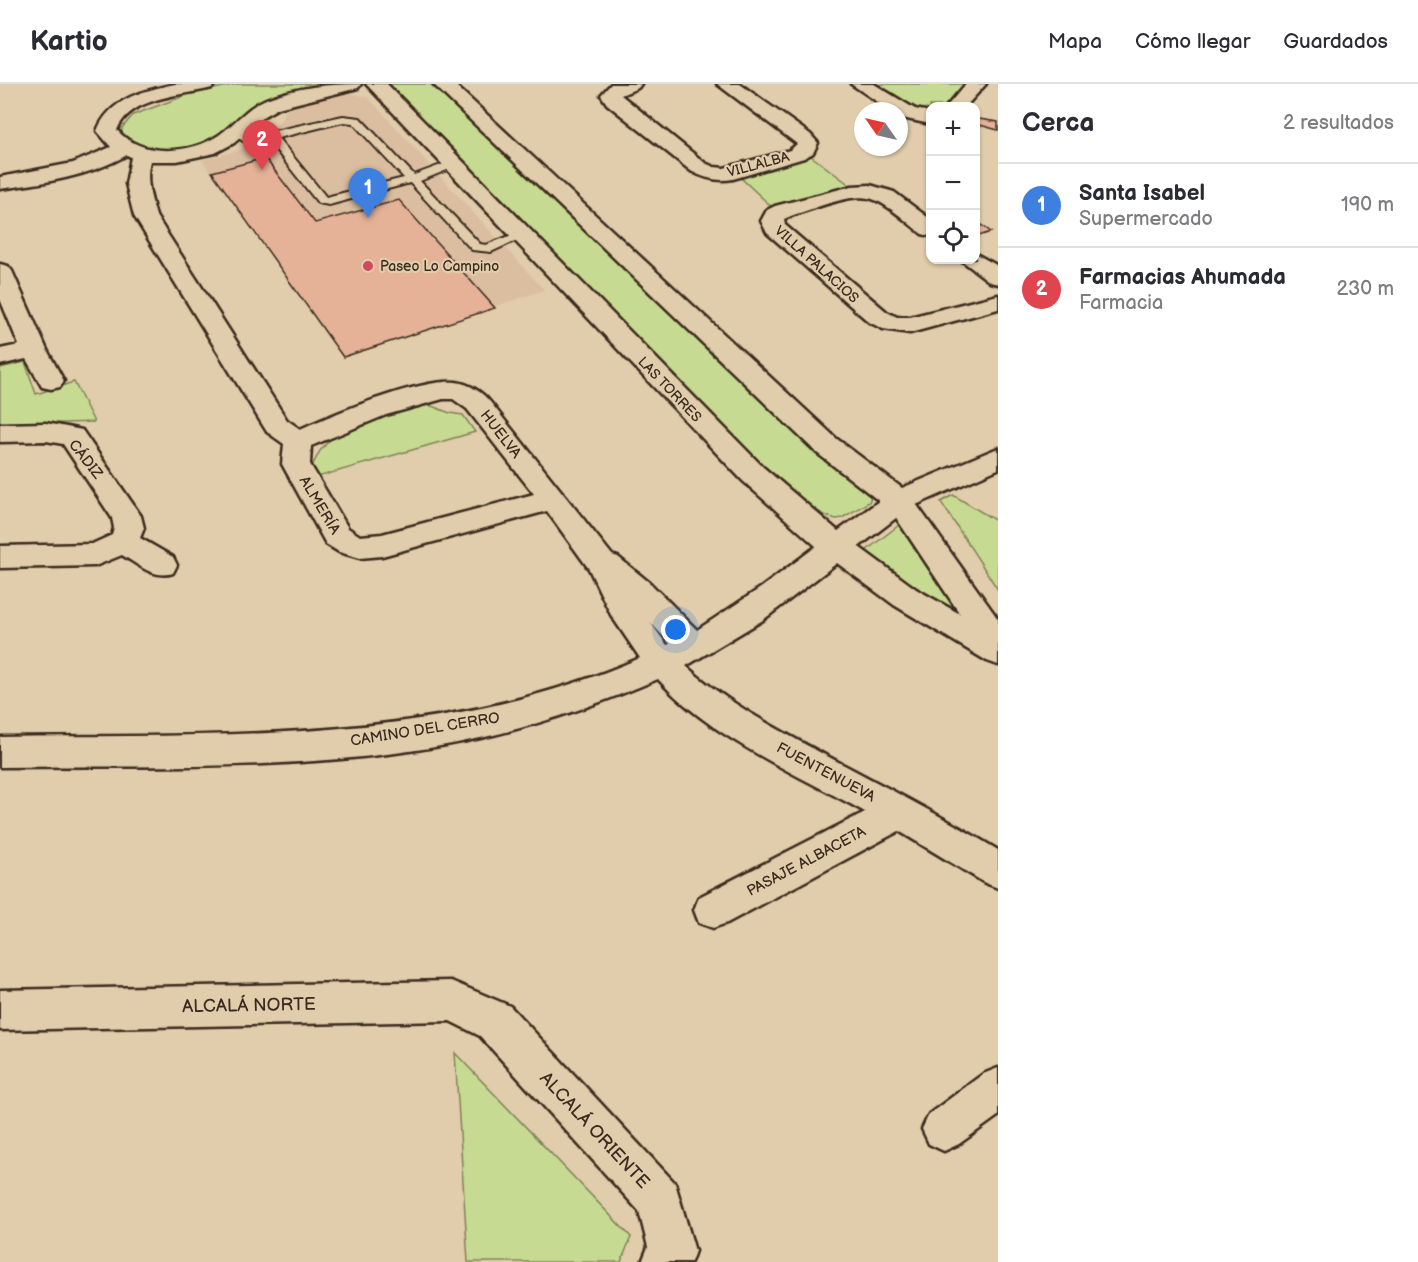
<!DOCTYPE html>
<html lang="es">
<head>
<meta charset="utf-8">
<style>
	:root { --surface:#fff; --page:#f7f7f7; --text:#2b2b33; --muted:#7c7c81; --line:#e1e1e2; --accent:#2563eb }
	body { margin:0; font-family:"Balsamiq Sans",sans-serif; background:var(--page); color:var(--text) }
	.controls { position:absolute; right:18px; top:18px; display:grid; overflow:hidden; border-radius:12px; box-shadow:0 2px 4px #0004 }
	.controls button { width:54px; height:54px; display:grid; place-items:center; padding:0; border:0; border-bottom:2px solid var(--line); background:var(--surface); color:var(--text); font:30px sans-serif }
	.compass { position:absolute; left:854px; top:18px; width:54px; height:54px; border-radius:50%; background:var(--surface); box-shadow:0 2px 4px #0004; rotate:304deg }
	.you { position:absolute; left:676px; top:546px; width:21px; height:21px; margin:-15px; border:4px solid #fff; border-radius:50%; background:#1a73e8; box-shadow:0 0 0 9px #1a73e833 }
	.badge { display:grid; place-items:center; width:39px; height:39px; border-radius:50%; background:var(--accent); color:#fff; font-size:20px; font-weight:700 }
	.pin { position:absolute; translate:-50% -50px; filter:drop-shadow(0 2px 3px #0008) }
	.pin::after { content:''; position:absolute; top:32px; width:21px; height:18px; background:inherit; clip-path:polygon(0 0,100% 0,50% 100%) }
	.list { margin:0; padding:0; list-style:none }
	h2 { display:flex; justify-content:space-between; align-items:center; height:78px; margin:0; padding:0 24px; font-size:26px }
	h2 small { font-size:20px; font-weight:400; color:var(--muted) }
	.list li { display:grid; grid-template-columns:39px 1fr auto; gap:18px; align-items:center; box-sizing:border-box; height:84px; padding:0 24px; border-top:2px solid var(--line) }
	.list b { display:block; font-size:22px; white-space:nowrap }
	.list p { margin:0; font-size:20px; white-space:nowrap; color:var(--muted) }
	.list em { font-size:20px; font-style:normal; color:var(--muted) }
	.icon { flex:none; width:33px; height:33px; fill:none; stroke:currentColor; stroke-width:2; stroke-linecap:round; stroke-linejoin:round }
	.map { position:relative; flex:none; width:998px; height:1178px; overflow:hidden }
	header { display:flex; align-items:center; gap:36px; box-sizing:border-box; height:84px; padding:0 30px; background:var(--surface); border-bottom:2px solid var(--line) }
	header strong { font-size:28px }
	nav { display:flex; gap:33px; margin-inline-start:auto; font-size:21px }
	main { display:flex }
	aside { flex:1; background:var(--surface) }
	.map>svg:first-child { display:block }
</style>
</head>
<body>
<header>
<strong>Kartio</strong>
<nav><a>Mapa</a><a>Cómo llegar</a><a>Guardados</a></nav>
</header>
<main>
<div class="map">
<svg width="998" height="1178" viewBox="0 0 998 1178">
	<rect width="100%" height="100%" fill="#e1ccab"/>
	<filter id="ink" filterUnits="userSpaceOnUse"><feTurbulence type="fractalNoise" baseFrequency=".0167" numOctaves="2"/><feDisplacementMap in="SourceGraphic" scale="12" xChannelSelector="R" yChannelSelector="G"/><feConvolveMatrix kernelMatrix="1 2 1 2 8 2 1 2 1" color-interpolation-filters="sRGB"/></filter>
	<g filter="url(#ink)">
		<path fill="#dbbea0" d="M348 8 369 14 544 206 343 273 202 76 240 66 280 38 287 24Z"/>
		<path fill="#c6db91" stroke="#808258" stroke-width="1.5" d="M237 0H337L265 18 218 57 181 67 153 66 134 61 122 53V44L133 31 187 11Z
			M387 0H433L790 343 829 379 868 405 872 410 869 418 842 434 836 435 824 431 786 405Z
			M882 0H965L948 22H930V27L913 24 876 3Z
			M811 72 851 102 774 125 739 92Z
			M25 278 36 310 74 298 94 338 0 341V284Z
			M421 318 450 329 463 331 475 348 314 394 309 388 320 367 339 345Z
			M953 411 998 438V506L941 418Z
			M899 441 963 528V531L954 533 866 472 867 466Z
			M455 969 631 1153 621 1178H468Z"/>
		<path fill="#e5b298" stroke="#3b2a1e" stroke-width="1.5" d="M979 35 998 38V46L976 40Z
			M265 74 315 139 399 116 495 224 343 273 212 88Z
			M977 138 991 148 976 153Z"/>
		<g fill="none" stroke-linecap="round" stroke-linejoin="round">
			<defs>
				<path id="service" d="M343 32 360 34 414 91 449 78H457V82L420 97 480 160 486 161 522 147 528 151 491 168 472 166 410 99 329 121 318 119 268 56 243 57 229 48 235 45 246 50 256 51ZM343 38 353 39 404 94 326 113 278 54Z"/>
				<path id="minor" d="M175 0H215L212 4C181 12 131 12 117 46 141 74 191 70 219 51 235 40 247 23 266 15 297 3 328 0 361 0L358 4 278 24 264 32 234 59 215 69 177 77H150C145 97 151 113 156 132L287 336 300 345C334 330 420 294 456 298 470 300 482 308 491 319L612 471 618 473 650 499 697 546 762 503 826 455 837 452 848 455 916 505 960 530 885 417 889 410 899 407 909 410 998 535V581L987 577 894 521 837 479 763 536 686 582C728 620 776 644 825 671 884 702 942 732 998 766V804L985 799 899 747 727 839 713 844 699 839 694 826 699 813 865 728C797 690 710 653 658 595 602 619 545 639 485 653 329 689 159 681 0 683V653C214 650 439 662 640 574L611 531 589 485 547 427 382 472 360 474 339 468 326 460 282 380 284 360 267 348 134 132 126 100 131 73 127 71C88 93 43 99 0 105V93L73 79 111 63 97 47C110 14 143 7 175 0ZM443 315H453L467 325 534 410 382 450 360 452 348 444 310 380 311 362 386 331ZM650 538 670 560 667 561Z
					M641 0 638 4 621 11 705 79 714 83 724 84 790 66 797 60 717 0H740L810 50 818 59 813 69 804 74 733 95C717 98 704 94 691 87L607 20 601 11 611 0Z
					M851 0H874L915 25 930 28V40L902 34 899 32V27H891Z
					M966 0H986L966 22H947Z
					M870 101 894 108 930 135V152L922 150C909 140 884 116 868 114 848 110 811 126 791 132L784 135 785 141 887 228 897 233H910L998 211V225L910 249 883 245 869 238 767 149 761 137 767 126 775 122 852 102Z
					M976 170 998 182V200L990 198 961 176H976Z
					M0 180 8 182 12 187 47 266 64 297 60 303 51 305 42 303 26 275 0 281V265L19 261 0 215Z
					M46 339 82 346 141 432 144 444 140 454 173 473 177 481 173 489C153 495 139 481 122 471L95 482 0 484V462L92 460 112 451 114 444 112 434 63 360 46 357 0 358V340Z
					M451 897 510 922 675 1099 695 1167 691 1178H642L648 1163 639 1127 480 952 450 937 0 946V906Z
					M998 984V1032L959 1060 944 1067 929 1060 922 1045 929 1030 983 990Z"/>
				<path id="tertiary" d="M366 0H387L763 383 838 447 879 417 817 369 433 0H454L837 355 902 404 998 364V385L909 424 848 471 837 474 826 471 743 397Z"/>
			</defs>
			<use href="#service" stroke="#3b2a1e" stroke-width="4"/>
			<use href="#minor" stroke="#3b2a1e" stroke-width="5"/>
			<use href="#tertiary" stroke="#3b2a1e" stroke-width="5"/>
			<use href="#service" fill="#e1ccab" fill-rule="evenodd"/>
			<use href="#minor" fill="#e1ccab" fill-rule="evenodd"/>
			<use href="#tertiary" fill="#e1ccab" fill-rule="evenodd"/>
		</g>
	</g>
	<circle fill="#d1495b" stroke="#e1ccab" stroke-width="2" cx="368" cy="182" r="6"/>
	<g text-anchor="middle" stroke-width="4.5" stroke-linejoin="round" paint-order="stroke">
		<g font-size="14" fill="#3b2a1e" stroke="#e1ccab">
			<text transform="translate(758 80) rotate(-15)" y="5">VILLALBA</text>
			<text transform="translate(817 180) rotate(42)" y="5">VILLA PALACIOS</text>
			<text transform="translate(670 305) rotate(46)" y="5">LAS TORRES</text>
		</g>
		<g font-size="14" fill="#3b2a1e" stroke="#e1ccab" text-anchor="start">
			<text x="380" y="187">Paseo Lo Campino</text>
		</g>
		<g font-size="15" fill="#3b2a1e" stroke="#e1ccab">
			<text transform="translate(501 350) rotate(52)" y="5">HUELVA</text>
			<text transform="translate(86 375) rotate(52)" y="5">CÁDIZ</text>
			<text transform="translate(320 421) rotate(59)" y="5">ALMERÍA</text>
			<text transform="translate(425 645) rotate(-9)" y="5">CAMINO DEL CERRO</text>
			<text transform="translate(826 688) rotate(28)" y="5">FUENTENUEVA</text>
			<text transform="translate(806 777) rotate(-28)" y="5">PASAJE ALBACETA</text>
		</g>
		<g font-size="18" fill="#3b2a1e" stroke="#e1ccab">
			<text transform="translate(249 921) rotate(-1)" y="6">ALCALÁ NORTE</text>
			<text transform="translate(595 1046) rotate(47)" y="6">ALCALÁ ORIENTE</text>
		</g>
	</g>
</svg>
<div class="controls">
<button>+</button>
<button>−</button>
<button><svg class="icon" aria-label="locate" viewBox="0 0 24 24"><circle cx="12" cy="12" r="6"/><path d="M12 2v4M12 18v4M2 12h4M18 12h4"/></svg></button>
</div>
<svg class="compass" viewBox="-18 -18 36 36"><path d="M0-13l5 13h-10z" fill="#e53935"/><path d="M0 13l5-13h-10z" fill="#7c7c81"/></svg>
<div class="you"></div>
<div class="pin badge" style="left:368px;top:134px;background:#3f7fe0">1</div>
<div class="pin badge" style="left:262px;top:86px;background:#e0444e">2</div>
</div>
<aside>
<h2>Cerca<small>2 resultados</small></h2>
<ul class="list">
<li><span class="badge" style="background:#3f7fe0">1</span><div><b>Santa Isabel</b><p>Supermercado</p></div><em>190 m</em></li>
<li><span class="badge" style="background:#e0444e">2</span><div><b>Farmacias Ahumada</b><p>Farmacia</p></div><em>230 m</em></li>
</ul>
</aside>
</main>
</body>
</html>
